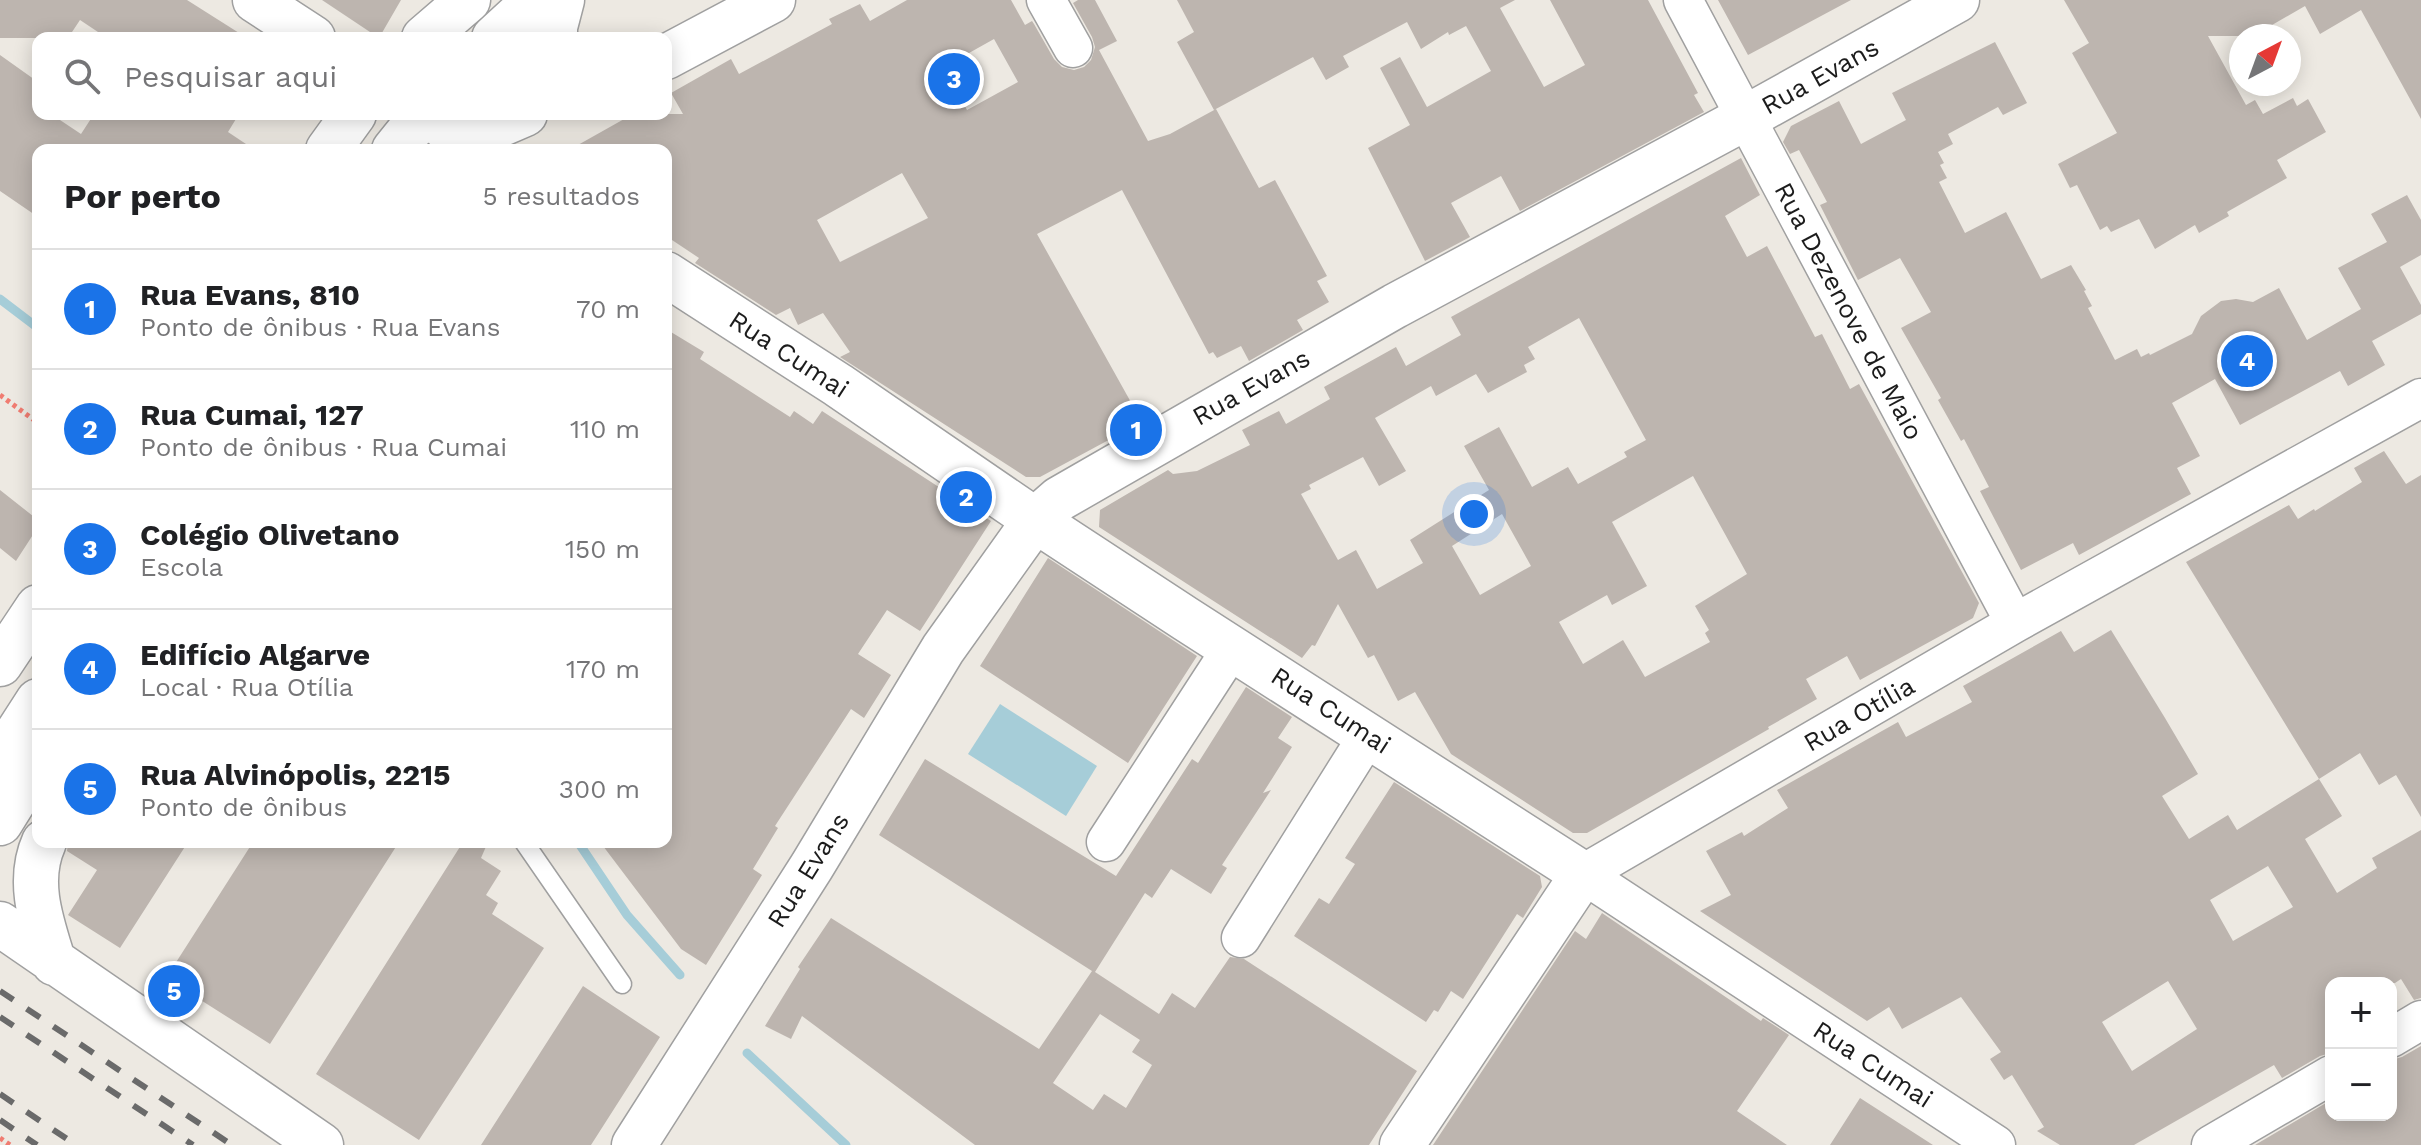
<!DOCTYPE html>
<html lang="pt">
<head>
<meta charset="utf-8">
<style>
	:root { --surface:#fff; --page:#f6f6f6; --text:#202124; --muted:#757577; --line:#e0e0e0; --accent:#1a73e8 }
	body { margin:0; font-family:"Work Sans",sans-serif; background:var(--page); color:var(--text) }
	.controls { position:absolute; right:24px; bottom:24px; display:grid; overflow:hidden; border-radius:16px; box-shadow:0 4px 20px #0003 }
	.controls button { width:72px; height:72px; display:grid; place-items:center; padding:0; border:0; border-bottom:2px solid var(--line); background:var(--surface); color:var(--text); font:40px sans-serif }
	.compass { position:absolute; left:2229px; top:24px; width:72px; height:72px; border-radius:50%; background:var(--surface); box-shadow:0 4px 20px #0003; rotate:41deg }
	.you { position:absolute; left:1474px; top:514px; width:28px; height:28px; margin:-20px; border:6px solid #fff; border-radius:50%; background:#1a73e8; box-shadow:0 0 0 12px #1a73e833 }
	.badge { display:grid; place-items:center; width:52px; height:52px; border-radius:50%; background:var(--accent); color:#fff; font-size:26px; font-weight:700 }
	.pin { position:absolute; translate:-50% -50%; border:4px solid #fff; box-shadow:0 2px 8px #0006 }
	.list { margin:0; padding:0; list-style:none }
	h2 { display:flex; justify-content:space-between; align-items:center; height:104px; margin:0; padding:0 32px; font-size:34px }
	h2 small { font-size:26px; font-weight:400; color:var(--muted) }
	.list li { display:grid; grid-template-columns:52px 1fr auto; gap:24px; align-items:center; box-sizing:border-box; height:120px; padding:0 32px; border-top:2px solid var(--line) }
	.list b { display:block; font-size:30px; white-space:nowrap }
	.list p { margin:0; font-size:26px; white-space:nowrap; color:var(--muted) }
	.list em { font-size:26px; font-style:normal; color:var(--muted) }
	.icon { flex:none; width:44px; height:44px; fill:none; stroke:currentColor; stroke-width:2; stroke-linecap:round; stroke-linejoin:round }
	.map { position:relative; flex:none; width:2421px; height:1145px; overflow:hidden }
	.search { position:absolute; background:var(--surface); box-shadow:0 4px 20px #0003; left:32px; top:32px; width:640px; height:88px; display:flex; align-items:center; gap:20px; box-sizing:border-box; padding:0 28px; border-radius:16px; color:var(--muted); font-size:30px }
	.panel { position:absolute; background:var(--surface); box-shadow:0 4px 20px #0003; left:32px; top:144px; width:640px; height:704px; border-radius:16px }
	.map>svg:first-child { display:block }
</style>
</head>
<body>
<div class="map">
<svg width="2421" height="1145" viewBox="0 0 2421 1145">
	<rect width="100%" height="100%" fill="#ede9e2"/>
	<path fill="#a6cdd8" d="M1000 704 1097 766 1066 816 968 754Z"/>
	<g fill="none" stroke-linecap="round" stroke-linejoin="round">
		<path stroke="#a6cdd8" stroke-width="9" d="M0 299 38 328
			M578 842 627 915 680 975
			M747 1053 846 1145"/>
	</g>
	<path fill="#bdb5af" fill-rule="evenodd" d="M0 0H187L247 38H107L80 20 68 38H0Z
		M322 0H401L379 38Z
		M907 0H1011L1025 25 1032 21 1034 24 1054 59 1062 67 1074 70 1084 67 1091 60 1095 47 1092 37 1073 3 1078 0H1095L1117 41 1099 50 1148 141 1170 134 1216 109 1259 188 1275 180 1327 276 1317 281 1329 302 1297 320 1303 330 1249 361 1241 346 1217 358 1213 352 1209 354 1122 190 1037 234 1142 422 1040 477H1026L840 357 850 352 823 313 798 325 790 308 776 315 695 263 699 258 666 236V150H569L633 114H683L671 93 731 59 739 74 832 24 829 19 860 4 870 21ZM994 39 1018 82 967 110 944 67ZM902 173 928 218 840 262 817 220Z
		M1177 0H1515L1500 8 1544 87 1585 65 1550 0H1648L1698 93 1694 95 1704 112 1520 211 1501 176 1451 203 1470 237 1425 261 1368 148 1410 125 1380 68 1400 57 1427 107 1491 71 1466 26 1449 35 1448 32 1421 49 1407 22 1343 56 1349 67 1326 80 1313 57 1214 110 1177 42 1194 32Z
		M1718 0H1851L1748 55Z
		M2064 0H2421V119L2361 10 2320 34 2305 6 2253 36H2208L2246 105 2255 100 2263 114 2293 98 2297 106 2308 99 2326 132 2277 160 2287 178 2227 212 2229 216 2199 233 2195 225 2155 249 2139 219 2111 232 2107 226 2100 230 2077 185 2070 188 2058 164 2117 133 2072 53 2089 43Z
		M1995 42 2027 103 2003 115 1998 107 1948 134 1953 144 1938 152 1944 163 1940 165 1947 178 1939 182 1965 233 2006 212 2041 279 2071 265 2086 290 2084 291 2092 306 2088 308 2115 360 2137 349 2141 357 2149 353 2150 355 2192 334 2201 316 2221 301 2236 299 2253 302 2279 288 2307 340 2361 309 2338 268 2387 242 2371 214 2407 195 2421 220V255L2400 267 2421 305V314L2372 341 2385 365 2348 386 2340 371 2240 425 2215 379 2172 403 2200 456 2177 468 2191 494 2079 555 2073 543 2021 570 1980 491 1989 487 1964 439 1961 441 1938 400 1941 398 1901 328 1931 312 1900 258 1858 280 1820 205 1827 202 1799 150 1790 154 1783 142 1791 126 1839 101 1861 144 1906 120 1892 93Z
		M0 55 38 82V114H51L81 134 94 114H239L228 132 255 150H38V217L0 191Z
		M1741 158 1760 195 1725 216 1747 257 1767 246 1815 337 1822 334 1850 389 1859 384 1979 603 1973 618 1860 680 1847 656 1806 679 1817 699 1768 727 1769 729 1587 833H1573L1451 754 1415 692 1398 701 1374 655 1368 658 1338 604 1315 646 1312 645 1302 658 1099 527 1100 510 1168 470 1173 474 1197 471 1250 445 1242 430 1279 411 1286 424 1330 399 1324 387 1396 347 1406 366 1461 335 1451 317ZM1579 318 1646 440 1624 452 1627 457 1578 484 1568 467 1532 487 1499 427 1464 446 1489 490 1410 540 1423 563 1377 589 1356 550 1338 560 1301 494 1311 489 1309 485 1363 457 1379 486 1406 471 1375 418 1431 386 1436 396 1476 374 1488 393 1527 372 1524 365 1535 359 1528 347ZM1693 476 1747 574 1695 606 1709 630 1705 633 1710 642 1645 677 1623 640 1583 664 1559 622 1607 595 1612 605 1647 586 1612 522ZM1502 514 1531 566 1480 595 1452 546Z
		M666 329 704 352 700 359 790 417 794 411 813 424 822 411 991 521 920 631 887 610 858 654 891 675 864 718 851 709 775 826 778 828 753 869 762 875 706 965 681 949 600 842H666Z
		M2384 451 2406 484 2421 475V817L2396 775 2379 785 2360 753 2319 779 2342 816 2305 839 2337 893 2377 868 2372 858 2421 830V998L2414 1000 2401 979 2395 983H2331V1053L2320 1056 2282 1078 2274 1065 2134 1145H2060L2037 1131 2044 1127 2012 1075 2004 1080 1990 1059 2001 1052 1961 997 1902 1029 1889 1007 1867 1021 1700 911 1731 895 1706 851 1742 832 1744 836 1788 808 1777 790 1898 722 1906 737 1972 702 1963 686 2061 631 2074 652 2111 630 2165 718 2198 774 2162 796 2189 839 2228 815 2237 830 2319 779 2186 562 2289 505 2298 519 2314 509 2315 511 2362 482 2354 468ZM2268 866 2293 907 2233 941 2210 900ZM2168 981 2197 1029 2132 1071 2102 1022Z
		M0 490 38 520V527L16 561 0 548Z
		M1048 558 1197 656 1128 763 980 666Z
		M1246 687 1292 717 1278 738 1292 747 1263 793 1271 790 1222 865 1227 868 1211 894 1171 869 1152 898 1145 893 1095 972 1159 1014 1172 993 1195 1008 1230 957 1244 959 1417 1071 1369 1145H975L802 1016 791 1039 765 1026 800 969 798 967 831 918 1039 1049 1092 971 879 835 925 759 1116 876 1192 759 1198 763ZM1100 1014 1140 1040 1132 1052 1152 1065 1126 1108 1104 1094 1093 1110 1053 1083Z
		M1394 782 1540 876 1542 887 1523 918 1517 914 1463 999 1451 991 1438 1012 1434 1010 1426 1022 1294 936 1319 898 1329 904 1355 864 1345 858Z
		M68 842H188L120 948 68 915 97 870 67 851Z
		M253 842H399L270 1044 166 978Z
		M463 842H488L481 858 501 871 486 895 498 903 492 914 544 948 419 1140 316 1074Z
		M1602 913 1761 1021 1763 1018 1789 1035 1737 1111 1787 1145H1433L1575 931 1586 939Z
		M583 986 660 1037 591 1145H481Z
		M2421 1046V1145H2255L2331 1100V1115H2391V1060L2402 1057Z
		M1860 1098 1933 1145H1830Z"/>
	<g fill="none" stroke-linecap="round" stroke-linejoin="round">
		<defs>
			<path id="service" d="M524 842 622 984"/>
			<path id="minor" d="M1046 0 1073 48
				M1683 0 2015 623
				M1106 842 1232 648
				M1241 938 1369 734
				M2391 1038 2421 1020
				M1996 1145 1583 874 2015 623 2421 398
				M2211 1145 2331 1075"/>
			<path id="tertiary" d="M255 0 313 38
				M424 38 468 0
				M494 38 535 0
				M555 38V27L562 0
				M666 57 773 0
				M425 114 479 150
				M328 150 354 114
				M394 150 423 114
				M451 150 465 140 525 114
				M666 274 838 385 1035 520 1186 619 1583 874 1402 1145
				M0 664 38 607
				M0 760 38 701
				M0 823 38 762
				M44 842C26 882 42 924 54 963
				M0 924 321 1145
				M634 1145 812 866 943 649 1035 520 1059 499 1395 306 1747 117 1957 0"/>
		</defs>
		<use href="#service" stroke="#a0a0a0" stroke-width="21"/>
		<use href="#minor" stroke="#a0a0a0" stroke-width="41"/>
		<use href="#tertiary" stroke="#a0a0a0" stroke-width="47"/>
		<path stroke="#f07c71" stroke-width="5" stroke-dasharray="4 4" stroke-linecap="butt" d="M0 395 38 423
			M0 1138 10 1145"/>
		<use href="#service" stroke="#fff" stroke-width="18"/>
		<use href="#minor" stroke="#fff" stroke-width="38"/>
		<use href="#tertiary" stroke="#fff" stroke-width="44"/>
		<path stroke="#6a6a6a" stroke-width="6" stroke-dasharray="16 16" stroke-linecap="butt" d="M0 991 232 1145
			M0 1017 193 1145
			M0 1094 76 1145
			M0 1120 37 1145"/>
	</g>
	<g text-anchor="middle" stroke-width="6" stroke-linejoin="round" paint-order="stroke">
		<g font-size="26" fill="#1c1c1c" stroke="#fff">
			<text transform="translate(1820 76) rotate(-29)" y="9">Rua Evans</text>
			<text transform="translate(1849 311) rotate(62)" y="9">Rua Dezenove de Maio</text>
			<text transform="translate(789 354) rotate(33)" y="9">Rua Cumai</text>
			<text transform="translate(1251 387) rotate(-29)" y="9">Rua Evans</text>
			<text transform="translate(1331 710) rotate(33)" y="9">Rua Cumai</text>
			<text transform="translate(1859 714) rotate(-30)" y="9">Rua Otília</text>
			<text transform="translate(808 870) rotate(-58)" y="9">Rua Evans</text>
			<text transform="translate(1873 1064) rotate(33)" y="9">Rua Cumai</text>
		</g>
	</g>
</svg>
<div class="controls">
<button>+</button>
<button>−</button>
</div>
<svg class="compass" viewBox="-18 -18 36 36"><path d="M0-13l5 13h-10z" fill="#e53935"/><path d="M0 13l5-13h-10z" fill="#757577"/></svg>
<div class="you"></div>
<div class="pin badge" style="left:1136px;top:430px">1</div>
<div class="pin badge" style="left:966px;top:497px">2</div>
<div class="pin badge" style="left:954px;top:79px">3</div>
<div class="pin badge" style="left:2247px;top:361px">4</div>
<div class="pin badge" style="left:174px;top:991px">5</div>
<div class="search"><svg class="icon" aria-label="search" viewBox="0 0 24 24"><circle cx="10" cy="10" r="6"/><path d="M15 15l6 6"/></svg>Pesquisar aqui</div>
<section class="panel">
<h2>Por perto<small>5 resultados</small></h2>
<ul class="list">
<li><span class="badge">1</span><div><b>Rua Evans, 810</b><p>Ponto de ônibus · Rua Evans</p></div><em>70 m</em></li>
<li><span class="badge">2</span><div><b>Rua Cumai, 127</b><p>Ponto de ônibus · Rua Cumai</p></div><em>110 m</em></li>
<li><span class="badge">3</span><div><b>Colégio Olivetano</b><p>Escola</p></div><em>150 m</em></li>
<li><span class="badge">4</span><div><b>Edifício Algarve</b><p>Local · Rua Otília</p></div><em>170 m</em></li>
<li><span class="badge">5</span><div><b>Rua Alvinópolis, 2215</b><p>Ponto de ônibus</p></div><em>300 m</em></li>
</ul>
</section>
</div>
</body>
</html>
